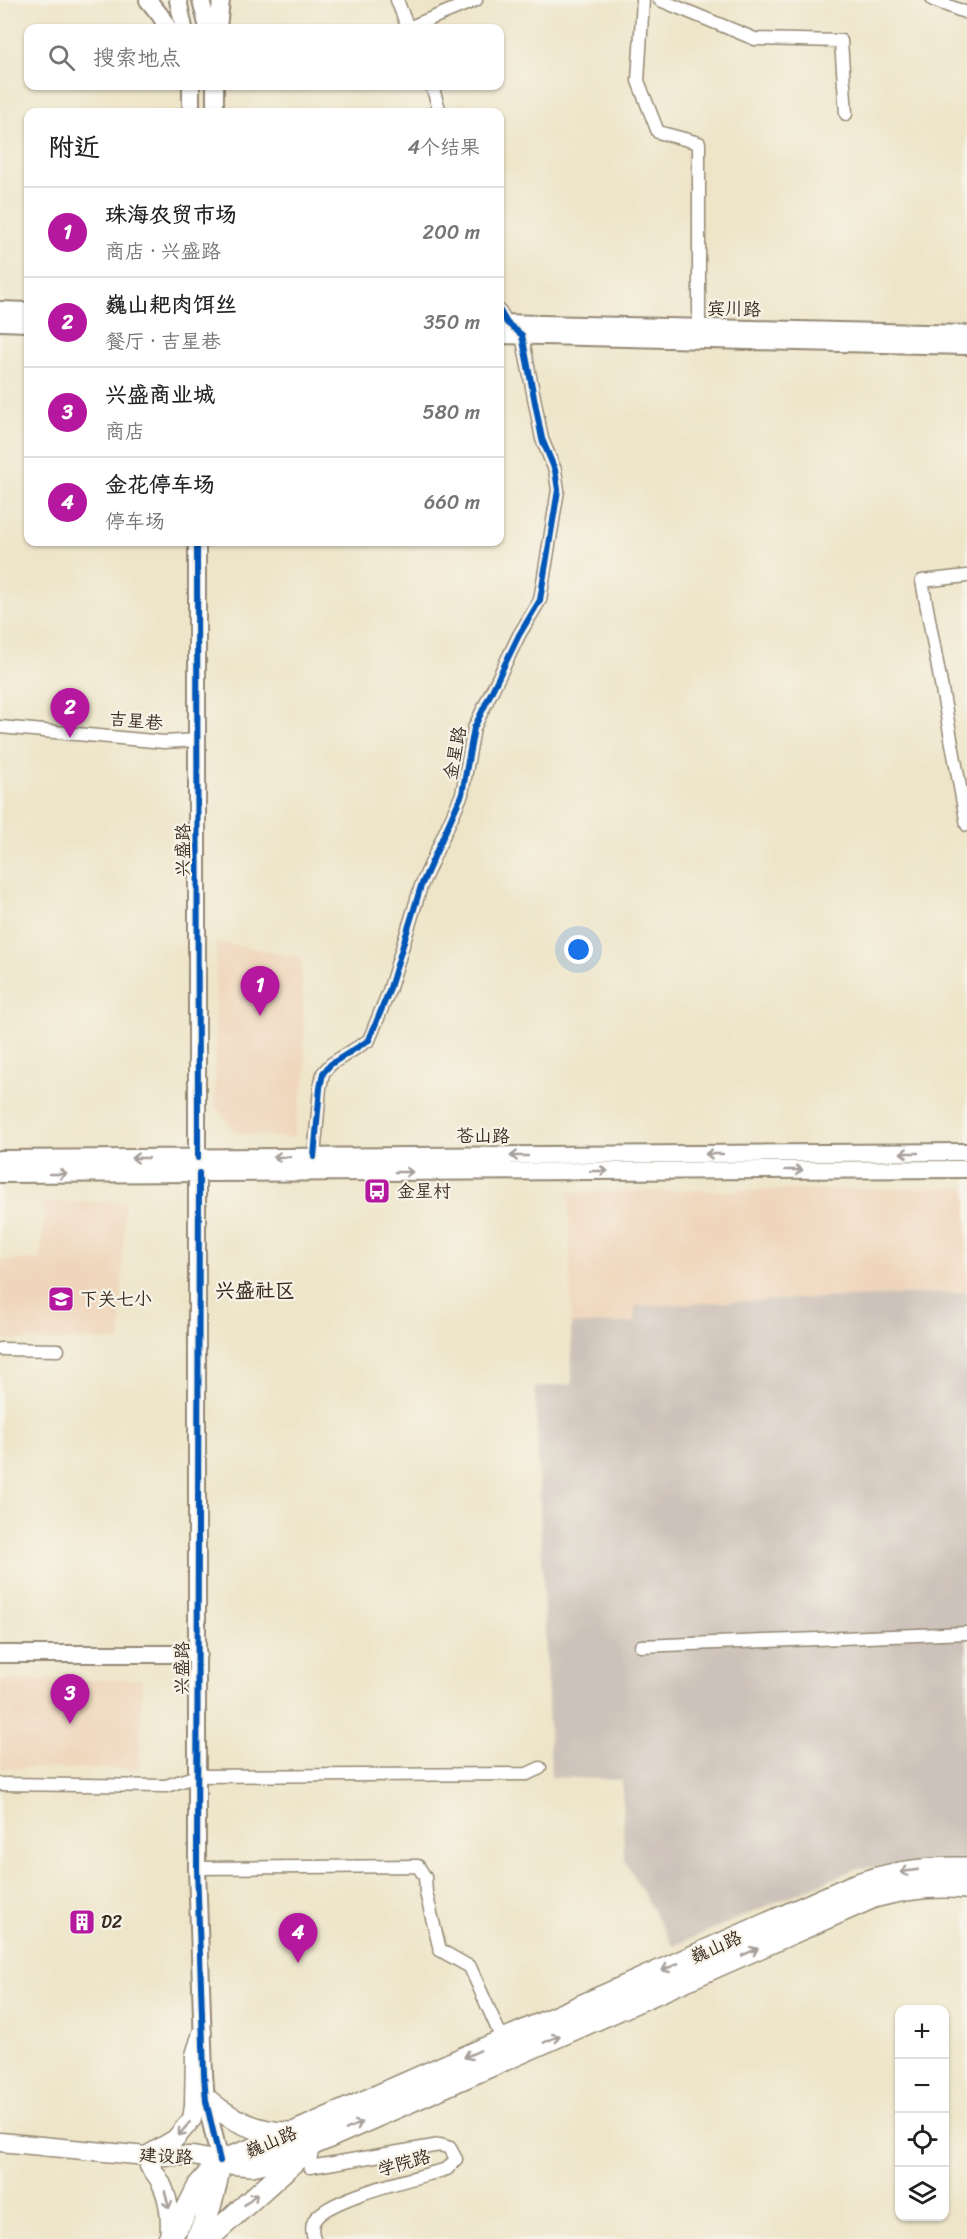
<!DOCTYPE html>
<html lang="zh">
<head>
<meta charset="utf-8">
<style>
	:root { --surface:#fff; --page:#f2f2f2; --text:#222; --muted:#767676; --line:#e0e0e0; --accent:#b5179e }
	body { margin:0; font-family:Sriracha,"LXGW WenKai TC",sans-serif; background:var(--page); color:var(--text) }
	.controls { position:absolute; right:18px; bottom:18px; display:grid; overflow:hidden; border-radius:12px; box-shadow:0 2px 4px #0004 }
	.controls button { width:54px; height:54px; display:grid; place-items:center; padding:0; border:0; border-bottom:2px solid var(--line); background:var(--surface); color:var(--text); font:30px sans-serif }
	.you { position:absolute; left:579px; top:950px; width:21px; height:21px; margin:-15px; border:4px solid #fff; border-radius:50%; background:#1a73e8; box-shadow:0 0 0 9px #1a73e833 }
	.badge { display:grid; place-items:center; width:39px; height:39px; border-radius:50%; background:var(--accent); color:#fff; font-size:20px; font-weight:700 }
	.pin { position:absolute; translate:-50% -50px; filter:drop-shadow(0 2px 3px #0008) }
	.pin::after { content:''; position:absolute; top:32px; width:21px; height:18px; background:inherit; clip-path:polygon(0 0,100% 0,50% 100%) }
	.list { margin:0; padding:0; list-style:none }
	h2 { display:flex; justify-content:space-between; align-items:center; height:78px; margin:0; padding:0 24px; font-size:26px }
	h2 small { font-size:20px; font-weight:400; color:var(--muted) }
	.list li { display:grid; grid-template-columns:39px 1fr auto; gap:18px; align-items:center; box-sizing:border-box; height:90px; padding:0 24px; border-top:2px solid var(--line) }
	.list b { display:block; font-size:22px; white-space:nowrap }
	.list p { margin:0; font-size:20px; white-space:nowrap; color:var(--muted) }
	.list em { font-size:20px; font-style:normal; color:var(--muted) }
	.icon { flex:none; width:33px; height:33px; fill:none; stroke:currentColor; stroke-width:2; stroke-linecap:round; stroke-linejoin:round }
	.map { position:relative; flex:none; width:967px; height:2239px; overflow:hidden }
	.search { position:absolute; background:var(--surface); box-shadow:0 2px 4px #0004; left:24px; top:24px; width:480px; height:66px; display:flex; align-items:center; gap:15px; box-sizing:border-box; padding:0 21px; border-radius:12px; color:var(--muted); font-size:22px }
	.panel { position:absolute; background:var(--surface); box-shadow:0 2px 4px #0004; left:24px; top:108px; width:480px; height:438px; border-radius:12px }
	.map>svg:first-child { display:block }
</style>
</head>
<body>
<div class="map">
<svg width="967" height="2239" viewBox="0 0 967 2239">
	<rect width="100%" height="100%" fill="#f7f3e8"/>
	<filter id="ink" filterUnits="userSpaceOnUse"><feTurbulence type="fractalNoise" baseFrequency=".0167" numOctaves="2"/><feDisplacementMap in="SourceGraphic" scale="12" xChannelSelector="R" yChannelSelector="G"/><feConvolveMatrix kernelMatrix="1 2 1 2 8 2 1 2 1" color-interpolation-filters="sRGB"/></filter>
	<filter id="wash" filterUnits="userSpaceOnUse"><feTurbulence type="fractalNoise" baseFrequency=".008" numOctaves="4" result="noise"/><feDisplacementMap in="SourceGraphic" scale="24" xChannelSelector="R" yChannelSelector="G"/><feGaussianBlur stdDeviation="1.35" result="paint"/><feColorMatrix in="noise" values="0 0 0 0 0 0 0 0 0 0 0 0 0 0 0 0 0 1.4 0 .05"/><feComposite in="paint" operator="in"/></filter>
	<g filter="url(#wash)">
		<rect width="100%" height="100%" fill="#eee5c9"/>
		<path fill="#efd6bb" d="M216 942 301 957 306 1074 293 1138 235 1133 215 1105Z
			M967 1188V1292L635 1306V1323L571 1324 569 1192Z
			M125 1201 120 1341 0 1339V1260H41L44 1203Z
			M142 1679 139 1769 0 1768V1681Z"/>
		<path fill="#cdc2b9" d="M967 1292V1861L857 1868 673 1946 624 1859 622 1780 551 1777 535 1387 572 1384 571 1324 635 1323V1306Z"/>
	</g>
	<g filter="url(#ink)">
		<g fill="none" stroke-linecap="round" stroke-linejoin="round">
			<defs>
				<path id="street" d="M397 0 408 28 476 0
					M643 0 638 81 658 132 699 143V328
					M660 0 755 39 841 41 846 114
					M933 0 967 13
					M432 86 440 112
					M967 576 922 581 967 825
					M0 727 164 742 198 740
					M314 1157 320 1088 323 1073 331 1064 369 1040 389 991 421 886 462 794 474 728 519 635 540 600 558 490 555 470 542 439 522 335 507 323 500 311
					M0 1349 58 1350
					M641 1646 967 1633
					M0 1784 166 1786 197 1776 527 1774 540 1768
					M197 1868 418 1866 425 1877 426 1893 440 1950 470 1967 503 2041
					M314 2239C312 2233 311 2227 314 2221 326 2198 420 2177 447 2169L456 2159 450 2148 440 2145 310 2167 309 2164 314 2144"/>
				<path id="secondary" d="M148 0 160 15 168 28
					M178 0 184 28
					M201 0 208 28
					M218 28 221 0
					M191 86V112
					M215 86V112
					M0 310 28 311
					M0 322 28 323
					M500 323 967 334
					M500 335 967 346
					M197 542V1868L204 2074 206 2101 220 2161
					M0 1159 967 1152
					M0 1174 967 1169
					M0 1654H198"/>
				<path id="primary" d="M0 2142 146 2156H193L220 2161
					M148 2155 175 2139 192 2119 194 2106 195 2055 202 2033
					M149 2166C168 2186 172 2212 169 2239"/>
				<path id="highway" d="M206 2099C230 2120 257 2133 289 2133
					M220 2161 275 2141 852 1886C889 1872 926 1867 967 1868
					M226 2163 252 2165 282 2158 874 1897C905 1888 935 1885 967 1888
					M169 2239 180 2223 199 2185 220 2161
					M196 2239C210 2215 216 2189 220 2162
					M208 2239 299 2157"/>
			</defs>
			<use href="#street" stroke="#948874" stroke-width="15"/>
			<use href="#secondary" stroke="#948874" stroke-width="20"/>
			<use href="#primary" stroke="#948874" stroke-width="21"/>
			<use href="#highway" stroke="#948874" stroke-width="24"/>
			<use href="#street" stroke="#fff" stroke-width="12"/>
			<use href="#secondary" stroke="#fff" stroke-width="16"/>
			<use href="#primary" stroke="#fff" stroke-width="18"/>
			<use href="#highway" stroke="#fff" stroke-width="21"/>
			<defs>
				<path id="cycleway" d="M197 542 198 1158
					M314 1157 320 1088 323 1073 331 1064 369 1040 389 991 421 886 462 794 474 728 519 635 540 600 558 490 555 470 542 439 522 335 507 323 500 311
					M199 1173 197 1868 204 2074 206 2101 220 2161"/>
			</defs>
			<use href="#cycleway" stroke="#f7f3e8" stroke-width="10"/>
			<use href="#cycleway" stroke="#0057b8" stroke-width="6"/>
		</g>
		<defs><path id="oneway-shaft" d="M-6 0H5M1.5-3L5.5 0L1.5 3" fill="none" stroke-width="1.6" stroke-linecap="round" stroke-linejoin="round" transform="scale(1.5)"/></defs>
		<g stroke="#a79f9a">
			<use href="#oneway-shaft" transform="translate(909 1153) rotate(180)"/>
			<use href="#oneway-shaft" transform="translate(714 1154) rotate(180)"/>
			<use href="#oneway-shaft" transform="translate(519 1156) rotate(180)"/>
			<use href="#oneway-shaft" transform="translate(282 1157) rotate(180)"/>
			<use href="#oneway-shaft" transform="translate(140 1158) rotate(180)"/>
			<use href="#oneway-shaft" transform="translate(794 1170)"/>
			<use href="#oneway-shaft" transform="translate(599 1171)"/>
			<use href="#oneway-shaft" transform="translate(404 1172)"/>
			<use href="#oneway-shaft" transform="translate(58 1174)"/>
			<use href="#oneway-shaft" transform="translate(909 1871) rotate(172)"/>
			<use href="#oneway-shaft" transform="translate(750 1952) rotate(-24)"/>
			<use href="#oneway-shaft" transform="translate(670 1967) rotate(156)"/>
			<use href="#oneway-shaft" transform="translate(552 2039) rotate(-24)"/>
			<use href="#oneway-shaft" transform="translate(472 2054) rotate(156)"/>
			<use href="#oneway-shaft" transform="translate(354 2126) rotate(-24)"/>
			<use href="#oneway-shaft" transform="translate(184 2129) rotate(130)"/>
			<use href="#oneway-shaft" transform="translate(251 2199) rotate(-42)"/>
			<use href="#oneway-shaft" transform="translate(167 2200) rotate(76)"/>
		</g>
	</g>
	<defs>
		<symbol id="bus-square" viewBox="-11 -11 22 22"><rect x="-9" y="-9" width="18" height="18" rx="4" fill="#b5179e" stroke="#f7f3e8"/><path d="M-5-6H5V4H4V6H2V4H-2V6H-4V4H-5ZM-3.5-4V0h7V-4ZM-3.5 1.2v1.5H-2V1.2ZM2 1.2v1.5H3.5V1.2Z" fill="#fff"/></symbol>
		<symbol id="school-square" viewBox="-11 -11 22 22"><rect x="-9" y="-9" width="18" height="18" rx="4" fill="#b5179e" stroke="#f7f3e8"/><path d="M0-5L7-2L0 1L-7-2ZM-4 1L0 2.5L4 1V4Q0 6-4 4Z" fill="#fff"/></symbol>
		<symbol id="building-square" viewBox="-11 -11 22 22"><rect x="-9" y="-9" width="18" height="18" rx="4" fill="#b5179e" stroke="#f7f3e8"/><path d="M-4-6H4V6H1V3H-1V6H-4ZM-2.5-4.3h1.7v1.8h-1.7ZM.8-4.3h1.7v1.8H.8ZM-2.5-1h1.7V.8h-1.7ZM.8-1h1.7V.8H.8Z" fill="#fff"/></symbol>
	</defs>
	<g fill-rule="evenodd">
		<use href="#bus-square" x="362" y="1176" width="30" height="30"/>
		<use href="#school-square" x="46" y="1284" width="30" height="30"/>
		<use href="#building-square" x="67" y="1907" width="30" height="30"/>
	</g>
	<g text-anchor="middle" stroke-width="4.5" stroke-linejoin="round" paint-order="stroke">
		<g font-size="18" fill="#3b2a1e" stroke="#f7f3e8">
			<text transform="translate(734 309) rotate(1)" y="6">宾川路</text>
			<text transform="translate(136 721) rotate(5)" y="6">吉星巷</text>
			<text transform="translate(455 753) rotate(-79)" y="6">金星路</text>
			<text transform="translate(183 850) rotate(-90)" y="6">兴盛路</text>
			<text x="483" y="1142">苍山路</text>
			<text transform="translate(182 1668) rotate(-90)" y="6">兴盛路</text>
			<text transform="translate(716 1947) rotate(-24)" y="6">巍山路</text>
			<text transform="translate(271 2142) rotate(-23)" y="6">巍山路</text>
			<text transform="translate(166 2156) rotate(3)" y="6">建设路</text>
			<text transform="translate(404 2163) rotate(-16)" y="6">学院路</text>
		</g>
		<g font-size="18" fill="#3b2a1e" stroke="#f7f3e8" text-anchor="start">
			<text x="397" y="1197">金星村</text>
			<text x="80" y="1305">下关七小</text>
			<text x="101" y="1928">D2</text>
		</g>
		<g font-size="20" font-weight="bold" fill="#3b2a1e" stroke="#f7f3e8">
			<text x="255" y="1297">兴盛社区</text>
		</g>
	</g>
</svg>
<div class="controls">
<button>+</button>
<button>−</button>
<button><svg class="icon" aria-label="locate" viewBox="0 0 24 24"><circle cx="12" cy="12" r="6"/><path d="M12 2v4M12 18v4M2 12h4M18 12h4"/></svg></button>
<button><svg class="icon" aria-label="layers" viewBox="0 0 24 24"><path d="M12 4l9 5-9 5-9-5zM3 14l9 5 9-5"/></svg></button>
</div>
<div class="you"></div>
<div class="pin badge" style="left:260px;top:1016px">1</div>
<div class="pin badge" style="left:70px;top:738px">2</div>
<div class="pin badge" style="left:70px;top:1724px">3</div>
<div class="pin badge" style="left:298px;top:1963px">4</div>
<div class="search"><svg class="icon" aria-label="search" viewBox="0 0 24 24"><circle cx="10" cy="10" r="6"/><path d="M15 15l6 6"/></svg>搜索地点</div>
<section class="panel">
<h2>附近<small>4个结果</small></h2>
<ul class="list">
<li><span class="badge">1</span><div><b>珠海农贸市场</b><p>商店 · 兴盛路</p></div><em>200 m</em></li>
<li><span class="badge">2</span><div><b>巍山耙肉饵丝</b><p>餐厅 · 吉星巷</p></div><em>350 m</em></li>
<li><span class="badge">3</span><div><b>兴盛商业城</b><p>商店</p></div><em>580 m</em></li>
<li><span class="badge">4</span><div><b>金花停车场</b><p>停车场</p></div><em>660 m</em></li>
</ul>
</section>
</div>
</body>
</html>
